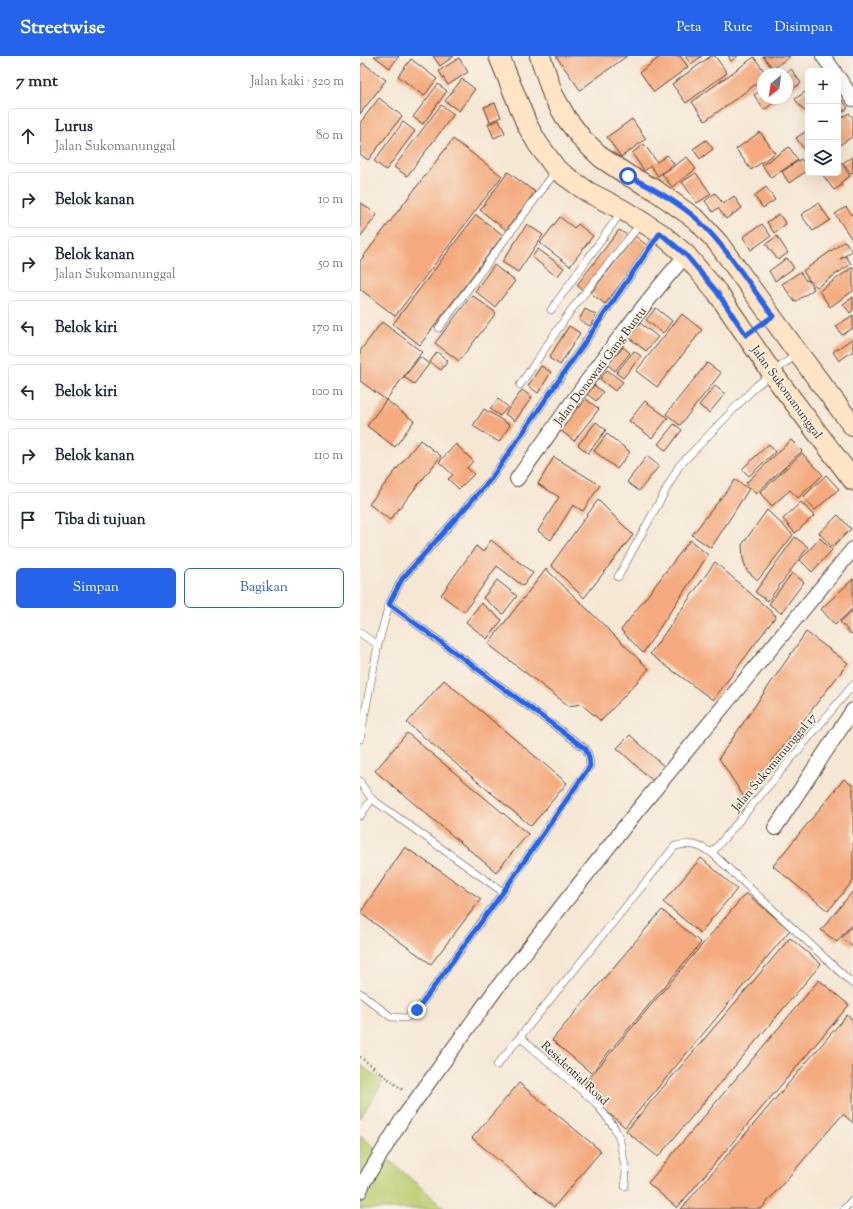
<!DOCTYPE html>
<html lang="id">
<head>
<meta charset="utf-8">
<style>
	:root { --surface:#fff; --page:#f2f2f3; --text:#1f2937; --muted:#747a83; --line:#e0e1e3; --accent:#2563eb }
	body { margin:0; font-family:"Sorts Mill Goudy",serif; background:var(--page); color:var(--text) }
	.controls { position:absolute; right:12px; top:12px; display:grid; overflow:hidden; border-radius:6px; box-shadow:0 4px 16px #0002 }
	.controls button { width:36px; height:36px; display:grid; place-items:center; padding:0; border:0; border-bottom:1px solid var(--line); background:var(--surface); color:var(--text); font:20px sans-serif }
	.compass { position:absolute; left:397px; top:12px; width:36px; height:36px; border-radius:50%; background:var(--surface); box-shadow:0 4px 16px #0002; rotate:209deg }
	.stop { position:absolute; width:12px; height:12px; margin:-9px; border:3px solid #2563eb; border-radius:50%; background:#fff }
	.stop.end { background:#2563eb; border-color:#fff; box-shadow:0 1px 4px #0008 }
	.list { margin:0; padding:0; list-style:none }
	h2 { display:flex; justify-content:space-between; align-items:center; height:52px; margin:0; padding:0 16px; font-size:17px }
	h2 small { font-size:13px; font-weight:400; color:var(--muted) }
	.list li { display:grid; grid-template-columns:26px 1fr auto; gap:12px; align-items:center; box-sizing:border-box; height:56px; margin:0 8px 8px; padding:0 8px; border:1px solid var(--line); border-radius:6px }
	.list b { display:block; font-size:15px; white-space:nowrap }
	.list p { margin:0; font-size:13px; white-space:nowrap; color:var(--muted) }
	.list em { font-size:13px; font-style:normal; color:var(--muted) }
	.actions { display:flex; gap:8px; padding:12px 16px }
	.actions a { flex:1; padding:9px 0; border:1px solid var(--accent); border-radius:6px; text-align:center; font-size:14px; color:var(--accent) }
	.actions .main { background:var(--accent); color:#fff }
	.icon { flex:none; width:22px; height:22px; fill:none; stroke:currentColor; stroke-width:2; stroke-linecap:round; stroke-linejoin:round }
	.map { position:relative; flex:none; width:493px; height:1153px; overflow:hidden }
	header { display:flex; align-items:center; gap:24px; box-sizing:border-box; height:56px; padding:0 20px; background:var(--accent); color:#fff }
	header strong { font-size:19px }
	nav { display:flex; gap:22px; margin-inline-start:auto; font-size:14px }
	main { display:flex }
	aside { flex:1; background:var(--surface) }
	.map>svg:first-child { display:block }
</style>
</head>
<body>
<header>
<strong>Streetwise</strong>
<nav><a>Peta</a><a>Rute</a><a>Disimpan</a></nav>
</header>
<main>
<aside>
<h2>7 mnt<small>Jalan kaki · 520 m</small></h2>
<ul class="list">
<li><svg class="icon" aria-label="ahead" viewBox="0 0 24 24"><path d="M12 20V5M6 11l6-6 6 6"/></svg><div><b>Lurus</b><p>Jalan Sukomanunggal</p></div><em>80 m</em></li>
<li><svg class="icon" aria-label="right" viewBox="0 0 24 24"><path d="M7 20v-9h11M14 6l5 5-5 5"/></svg><div><b>Belok kanan</b></div><em>10 m</em></li>
<li><svg class="icon" aria-label="right" viewBox="0 0 24 24"><path d="M7 20v-9h11M14 6l5 5-5 5"/></svg><div><b>Belok kanan</b><p>Jalan Sukomanunggal</p></div><em>50 m</em></li>
<li><svg class="icon" aria-label="left" viewBox="0 0 24 24"><path d="M17 20v-9H6M10 6l-5 5 5 5"/></svg><div><b>Belok kiri</b></div><em>170 m</em></li>
<li><svg class="icon" aria-label="left" viewBox="0 0 24 24"><path d="M17 20v-9H6M10 6l-5 5 5 5"/></svg><div><b>Belok kiri</b></div><em>100 m</em></li>
<li><svg class="icon" aria-label="right" viewBox="0 0 24 24"><path d="M7 20v-9h11M14 6l5 5-5 5"/></svg><div><b>Belok kanan</b></div><em>110 m</em></li>
<li><svg class="icon" aria-label="arrive" viewBox="0 0 24 24"><path d="M6 21V4h12l-3 4 3 4H6"/></svg><div><b>Tiba di tujuan</b></div></li>
</ul>
<div class="actions"><a class="main">Simpan</a><a>Bagikan</a></div>
</aside>
<div class="map">
<svg width="493" height="1153" viewBox="0 0 493 1153">
	<rect width="100%" height="100%" fill="#f7f3e8"/>
	<filter id="ink" filterUnits="userSpaceOnUse"><feTurbulence type="fractalNoise" baseFrequency=".025" numOctaves="2"/><feDisplacementMap in="SourceGraphic" scale="8" xChannelSelector="R" yChannelSelector="G"/><feConvolveMatrix kernelMatrix="1 2 1 2 8 2 1 2 1" color-interpolation-filters="sRGB"/></filter>
	<filter id="wash" filterUnits="userSpaceOnUse"><feTurbulence type="fractalNoise" baseFrequency=".012" numOctaves="4" result="noise"/><feDisplacementMap in="SourceGraphic" scale="16" xChannelSelector="R" yChannelSelector="G"/><feGaussianBlur stdDeviation="0.9" result="paint"/><feColorMatrix in="noise" values="0 0 0 0 0 0 0 0 0 0 0 0 0 0 0 0 0 1.4 0 .05"/><feComposite in="paint" operator="in"/></filter>
	<g filter="url(#wash)">
		<rect width="100%" height="100%" fill="#f6e7d4"/>
		<path fill="#bacd70" stroke="#7a7c47" d="M0 1008 23 1026 0 1062Z
			M0 1079 86 1153H0Z"/>
		<g id="blocks">
			<path fill="#f4aa7e" d="M14 0H39L30 12Z
				M73 0H94L80 10Z
				M196 0H267L220 34Z
				M301 0H320L328 11 294 36 280 16Z
				M325 0H342L331 8Z
				M351 0H355L367 17 326 47 312 28Z
				M368 0H378L371 5Z
				M403 0H430L413 13Z
				M394 1 406 18H403V23L345 65 332 46Z
				M99 2 108 16 88 29 79 15Z
				M51 3 77 23 64 40 38 20Z
				M3 7 26 24 0 58V11Z
				M431 13 441 27 427 37V18H424Z
				M102 23 115 33 99 55 85 45Z
				M78 28 87 35 63 68 53 61Z
				M403 33V42H420L404 54 394 39Z
				M448 34V52L444 55 435 43Z
				M19 42 42 60 8 104 0 98V67Z
				M482 44 488 52 478 59V47Z
				M135 47 141 61 130 66 124 51Z
				M81 49 94 58 47 120 34 111Z
				M489 57 493 62V80L480 89 478 87V64Z
				M272 63 286 83 261 101 247 81Z
				M139 64 145 77 134 82 128 68Z
				M43 66 55 75 26 114 14 105Z
				M448 74V95L446 96 436 82Z
				M400 76 415 97 391 114 376 93Z
				M93 83 142 120 35 260 0 233V205Z
				M346 84 353 93 340 103 333 93Z
				M284 88 297 106 307 99 314 108 298 120 291 110 284 115 272 97Z
				M429 91 438 104 411 122 402 109Z
				M493 100V116L491 118 483 107Z
				M327 101 336 113 312 131 302 118Z
				M441 103 448 114 429 127 422 116Z
				M481 106 490 120 480 127 482 129 474 134 462 118 478 117V107Z
				M148 116 175 136 146 174 120 154Z
				M336 117 351 138 337 147 322 126Z
				M406 131 415 144 403 152 394 140Z
				M355 137 363 148 374 140 382 152 366 163 358 152 353 156 345 145Z
				M0 146 17 159 0 181Z
				M458 147 470 164 453 175 441 159Z
				M486 151 493 160V185L475 158Z
				M419 158 426 168 414 177 407 166Z
				M116 159 143 179 60 289 33 268Z
				M200 161 214 172 218 168 233 180 210 210 180 187Z
				M167 168 183 179 158 216 142 206Z
				M402 168 411 180 391 194 383 181Z
				M259 174 267 179 224 235 217 229Z
				M275 180 289 191 245 248 231 237Z
				M417 180 428 197 418 204 406 188Z
				M485 185 492 195 480 203 486 200 491 208 457 231 449 224 443 215Z
				M178 193 204 212 197 221 172 201Z
				M427 202 434 212 415 225 409 215Z
				M134 209 155 225 135 251 115 235Z
				M493 211V235L470 251 459 235Z
				M440 216 446 225 448 224 454 233 435 246 422 228Z
				M112 239 136 257 99 305 75 287Z
				M493 241V254L490 257 483 248Z
				M296 252 312 265 303 277 286 264Z
				M225 253 236 259 230 270 219 264Z
				M322 258 342 274 297 331 276 315Z
				M493 259V272L482 279 476 270Z
				M22 266 62 296 26 344 0 325V295Z
				M280 267 298 281 286 295 268 281Z
				M209 270 220 277 200 309 189 302Z
				M493 282V295L479 305 473 296Z
				M263 291 270 297 255 315 248 309Z
				M274 295 281 300 263 322 256 317Z
				M77 296 88 305 81 314 70 306Z
				M60 301 69 308 54 328 44 321Z
				M347 307 361 317 320 369 306 358Z
				M181 310 191 316 178 337 168 330Z
				M247 314 263 326 255 335 240 323Z
				M234 329 243 336 236 345 227 338Z
				M355 330 365 338 349 357 339 349Z
				M162 334 172 341 155 365 145 358Z
				M138 343 148 351 140 360 130 353Z
				M226 343 239 353 214 385 199 373 217 351 219 352Z
				M26 344 54 365 35 391 7 370Z
				M285 345 308 362 292 382 269 365Z
				M124 353 150 369 139 386 113 370Z
				M236 366 246 374 228 397 218 389Z
				M314 368 322 374 306 395 298 388Z
				M247 378 270 396 257 413 234 395Z
				M60 384 81 400 30 464 9 448Z
				M431 384 442 395 396 438 386 427Z
				M96 388 113 405 107 412 114 418 99 433 88 423 93 419 79 406Z
				M409 388 415 396 389 420 382 413Z
				M442 397 463 419 438 442 430 434 412 450 400 437Z
				M287 400 299 410 279 435 267 426Z
				M194 401 240 429 223 455 213 449 191 484 178 475 199 441 178 428Z
				M466 419 479 433 455 454 443 441Z
				M375 424 389 433 351 492 332 479Z
				M238 444 273 479 224 542 191 509Z
				M441 446 454 460 435 477 423 463Z
				M407 454 433 479 398 524 387 515 383 503 382 489Z
				M478 459 491 473 472 491 459 477Z
				M435 481 448 491 408 545 395 536Z
				M460 482 472 494 452 516 440 504Z
				M131 484 173 517 163 530 137 510 104 556 81 539 116 490 123 496Z
				M330 484 348 499 283 597 261 574Z
				M355 506 416 560 353 644 290 598Z
				M186 513 289 613 241 665 221 648 209 650 128 588Z
				M432 517 444 526 421 557 409 548Z
				M493 523V552L475 569 461 553Z
				M137 524 157 540 143 558 123 542Z
				M121 547 142 564 127 583 106 566Z
				M493 554V576L491 578 480 566Z
				M446 576 488 607 384 741 359 702Z
				M84 624 207 727 171 770 47 667Z
				M47 677 168 778 136 816 15 715Z
				M270 679 307 713 294 726 257 692Z
				M484 723 493 730V825L468 855 413 810Z
				M45 791 121 843 71 908 0 857Z
				M341 802 377 833 340 877 303 846Z
				M493 835V866L477 886 461 874Z
				M386 837 430 874 265 1071 220 1033Z
				M302 854 341 887 231 1017 192 984Z
				M493 868V891L482 882Z
				M430 882 461 908 298 1101 266 1075Z
				M459 924 489 949 317 1152 288 1127Z
				M487 959 493 964V1067L483 1058 401 1153H321Z
				M159 1027 241 1095 194 1151 112 1082Z"/>
		</g>
	</g>
	<g filter="url(#ink)">
		<use href="#blocks" fill-opacity="0" stroke="#574639" stroke-width="1"/>
		<g fill="none" stroke-linecap="round" stroke-linejoin="round">
			<defs>
				<path id="service" d="M191 254 262 155
					M79 272 196 115
					M160 329 211 254 281 167
					M258 521 319 410 396 330 438 297
					M0 577 18 589
					M0 683 18 589 29 548 42 523 131 423 300 177
					M0 725 1 728 12 743 0 760
					M12 743 143 836
					M352 797 493 629
					M0 937 31 961 46 962 57 954 143 836 230 710 229 701 226 693 29 548
					M160 981 236 1047 254 1071 259 1081 266 1115 265 1130
					M137 1009 315 790C332 787 337 788 352 797L493 928
					M484 1153 493 1143"/>
				<path id="minor" d="M463 0 474 15
					M478 21 493 43
					M157 423C211 348 264 270 326 199
					M415 772 493 654
					M0 1135 3 1127 43 1062 136 933 277 755 493 493"/>
				<path id="secondary" d="M139 0 167 69 178 88 197 114 228 136 263 154 300 177 326 199 357 236 412 317 493 424
					M180 0 193 39 206 62 223 84 242 102 269 120 292 132 337 164 358 187 438 297 493 370"/>
			</defs>
			<use href="#service" stroke="#574639" stroke-width="8"/>
			<use href="#minor" stroke="#574639" stroke-width="16"/>
			<use href="#secondary" stroke="#574639" stroke-width="22"/>
			<path stroke="#574639" stroke-width="2.5" stroke-dasharray="1 3" stroke-linecap="butt" d="M0 1001 44 1035"/>
			<use href="#service" stroke="#fff" stroke-width="7"/>
			<use href="#minor" stroke="#fff" stroke-width="14"/>
			<use href="#secondary" stroke="#ffe4c6" stroke-width="20"/>
		</g>
	</g>
	<g fill="none" stroke-linecap="round" stroke-linejoin="round" filter="url(#ink)">
		<path stroke="#2563eb" stroke-width="5" d="M57 954 143 836 230 710 229 701 226 693 29 548 42 523 131 423 300 177 326 199 357 236 386 279 413 260C389 228 367 192 338 164 319 147 291 131 268 120"/>
	</g>
	<g text-anchor="middle" stroke-width="3.5" stroke-linejoin="round" paint-order="stroke">
		<g font-size="12" fill="#3b2a1e" stroke="#f7f3e8">
			<text transform="translate(240 310) rotate(-53)" y="4">Jalan Donowati Gang Buntu</text>
			<text transform="translate(427 336) rotate(54)" y="4">Jalan Sukomanunggal</text>
			<text transform="translate(414 706) rotate(-50)" y="4">Jalan Sukomanunggal 17</text>
			<text transform="translate(215 1017) rotate(43)" y="4">Residential Road</text>
		</g>
	</g>
</svg>
<div class="controls">
<button>+</button>
<button>−</button>
<button><svg class="icon" aria-label="layers" viewBox="0 0 24 24"><path d="M12 4l9 5-9 5-9-5zM3 14l9 5 9-5"/></svg></button>
</div>
<svg class="compass" viewBox="-18 -18 36 36"><path d="M0-13l5 13h-10z" fill="#e53935"/><path d="M0 13l5-13h-10z" fill="#747a83"/></svg>
<div class="stop" style="left:268px;top:120px"></div>
<div class="stop end" style="left:57px;top:954px"></div>
</div>
</main>
</body>
</html>
